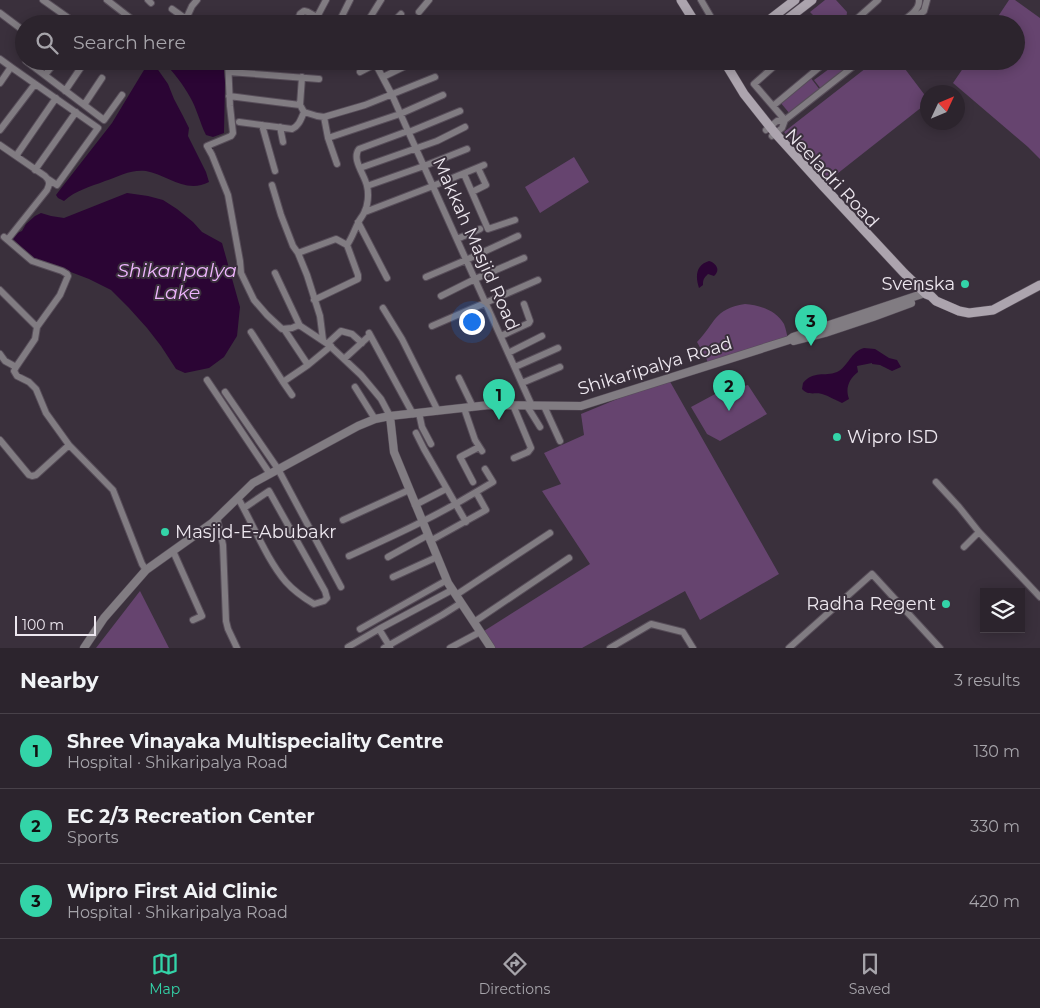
<!DOCTYPE html>
<html lang="en">
<head>
<meta charset="utf-8">
<style>
	:root { --surface:#2c242d; --page:#383039; --text:#f1f3f6; --muted:#a6a4aa; --line:#484149; --accent:#33d4a8 }
	body { margin:0; font-family:Montserrat,sans-serif; background:var(--page); color:var(--text) }
	.controls { position:absolute; right:15px; bottom:15px; display:grid; overflow:hidden; border-radius:0px; box-shadow:0 2px 12px #0003 }
	.controls button { width:45px; height:45px; display:grid; place-items:center; padding:0; border:0; border-bottom:1px solid var(--line); background:var(--surface); color:var(--text); font:25px sans-serif }
	.compass { position:absolute; left:920px; top:85px; width:45px; height:45px; border-radius:50%; background:var(--surface); box-shadow:0 2px 12px #0003; rotate:46deg }
	.scale { position:absolute; left:15px; bottom:12px; width:81px; box-sizing:border-box; padding-left:5px; border:2px solid #ede7ef; border-top:0; font-size:14px; line-height:18px; white-space:nowrap; color:#ede7ef; -webkit-text-stroke:4px #3a303c; paint-order:stroke }
	.you { position:absolute; left:471px; top:321px; width:18px; height:18px; margin:-12px; border:4px solid #fff; border-radius:50%; background:#1a73e8; box-shadow:0 0 0 8px #1a73e833 }
	.badge { display:grid; place-items:center; width:32px; height:32px; border-radius:50%; background:var(--accent); color:#111; font-size:16px; font-weight:700 }
	.pin { position:absolute; translate:-50% -41px; filter:drop-shadow(0 1px 2px #0008) }
	.pin::after { content:''; position:absolute; top:26px; width:18px; height:15px; background:inherit; clip-path:polygon(0 0,100% 0,50% 100%) }
	.list { margin:0; padding:0; list-style:none }
	h2 { display:flex; justify-content:space-between; align-items:center; height:65px; margin:0; padding:0 20px; font-size:21px }
	h2 small { font-size:16px; font-weight:400; color:var(--muted) }
	.list li { display:grid; grid-template-columns:32px 1fr auto; gap:15px; align-items:center; box-sizing:border-box; height:75px; padding:0 20px; border-top:1px solid var(--line) }
	.list b { display:block; font-size:19px; white-space:nowrap }
	.list p { margin:0; font-size:16px; white-space:nowrap; color:var(--muted) }
	.list em { font-size:16px; font-style:normal; color:var(--muted) }
	.icon { flex:none; width:28px; height:28px; fill:none; stroke:currentColor; stroke-width:2; stroke-linecap:round; stroke-linejoin:round }
	.map { position:relative; flex:none; width:1040px; height:648px; overflow:hidden }
	.search { position:absolute; background:var(--surface); box-shadow:0 2px 12px #0003; left:15px; right:15px; top:15px; height:55px; display:flex; align-items:center; gap:12px; box-sizing:border-box; padding:0 18px; border-radius:28px; color:var(--muted); font-size:19px }
	.sheet { height:290px; background:var(--surface) }
	nav { display:flex; justify-content:space-around; align-items:center; box-sizing:border-box; height:70px; border-top:1px solid var(--line); background:var(--surface); font-size:14px; color:var(--muted) }
	nav a { display:grid; justify-items:center; gap:2px }
	nav .on { color:var(--accent) }
	.map>svg:first-child { display:block }
</style>
</head>
<body>
<div class="map">
<svg width="1040" height="648" viewBox="0 0 1040 648">
	<rect width="100%" height="100%" fill="#3a303c"/>
	<path fill="#66446f" d="M825 0H836L847 12 846 21 817 19 810 12Z
		M1009 0H1015L1040 18V159L1028 147 953 83 968 61H1016V24H993Z
		M830 61H857L821 89 814 80 833 66Z
		M875 61H899L927 98V103L828 181 784 132Z
		M810 77 820 90 790 114 780 102Z
		M574 157 589 182 540 213 525 187Z
		M745 304C759 305 776 310 784 324 786 329 787 335 788 340L708 366 707 360 697 342C716 323 713 309 745 304Z
		M668 378 779 574 700 620 685 591 582 648H495L484 631 590 564 542 491 561 484 544 453 584 435 581 414Z
		M748 385 767 414 720 441 707 434 691 407 717 393Z
		M140 591 169 648H96Z"/>
	<path fill="#2b0534" d="M163 61H223L225 80 224 133 213 137 206 135C200 123 197 109 190 97 183 84 173 72 163 61Z
		M151 62 154 64 168 84 174 99 183 116 189 128 188 136 206 172 209 182C186 194 167 175 146 171 132 169 119 176 105 181 90 187 76 190 64 201L58 198 56 195 59 191 112 123 147 65Z
		M127 193 148 196 163 200 177 209 193 222 202 232 222 243 240 307 237 336 224 357 209 368 185 373 176 369 161 346 147 328 129 308 111 290 89 279 34 258 27 253 10 236 22 231 26 224 35 216 41 213 51 216 64 218Z
		M709 261C716 263 721 270 714 276L708 274C704 278 703 279 703 285L699 288C695 276 696 265 709 261Z
		M864 348 875 349 889 358 897 360 901 367 892 371 880 365 872 364V363L857 366 858 372C849 379 845 388 849 399L842 403C835 400 829 396 822 394 814 392 808 396 802 389L803 383C814 370 824 377 837 372 848 367 851 351 864 348Z"/>
	<g fill="none" stroke-linecap="round" stroke-linejoin="round">
		<defs>
			<path id="minor" d="M43 0 77 24
				M107 0 138 24
				M148 0 151 3
				M326 0 317 17 327 24
				M701 0 715 24
				M172 9 193 24
				M419 12 429 0
				M0 13 24 31
				M186 19 192 6 197 0
				M296 24 300 14 304 11 308 12 317 17
				M338 24 350 0
				M366 24 381 0
				M391 24 401 14
				M851 24 878 0
				M899 24C906 18 920 11 919 0
				M907 24 924 11 927 0
				M0 59 11 67
				M26 61 104 120 122 95
				M228 61 230 106 233 133 231 136 207 146 212 155 228 195 240 261 241 273 254 300 267 315 282 329 292 328 299 325 329 345 361 375 381 399 390 416
				M374 61 392 95 408 131 532 406
				M780 61 754 84 785 120
				M319 63 320 61
				M229 72 319 79
				M360 72 379 62
				M45 75 56 61
				M302 77 300 105 304 112 317 116 324 117 365 105 435 77
				M383 77 416 61
				M0 83 11 67 98 128 57 185 48 179
				M65 91 84 63
				M229 96 300 105
				M84 105 102 78
				M773 106 827 61
				M324 117 328 138 337 164
				M239 122 292 129C299 126 301 119 304 112
				M262 125 275 171
				M280 127 283 142
				M0 130 35 84
				M766 130 777 121 785 120
				M409 132 460 111
				M772 136 782 128 785 120 860 61
				M328 138 400 114 443 95
				M0 145 45 176C50 181 50 184 47 190L8 239
				M16 156 56 98
				M360 168 437 141 465 127
				M35 170 76 112
				M464 174 488 229 515 220
				M272 185 281 215 293 246 298 253 307 275 320 316 323 340
				M367 186 424 166 467 149
				M472 192 486 185 478 168
				M365 212 433 186 484 165
				M358 222 387 278
				M4 237 32 261 62 271 67 274 68 276 60 295 37 327 35 339 16 367 14 371 17 376 29 382 36 389 46 413 69 445
				M457 239 480 229
				M298 253 336 239 347 245
				M275 273 300 326
				M426 277 466 260 518 236
				M0 290 37 327
				M441 296 475 279 524 258
				M314 300 358 279V275L347 245C352 238 354 231 358 223 359 220 362 217 364 213 368 206 369 194 367 186 365 175 351 159 359 149L408 131
				M383 308 402 339 438 411
				M432 326 538 280
				M284 329 308 365
				M251 332 283 382 308 365 331 346
				M369 333 413 414
				M501 336 529 323 530 321 524 304
				M328 343 341 331 352 334 362 343
				M508 353 542 336
				M0 354 5 361 16 367
				M344 359 368 337
				M515 367 558 348
				M459 378 473 407
				M207 380 270 474
				M283 382 292 395
				M522 383 560 367
				M355 387 375 419
				M225 392 278 469 341 587
				M513 405 531 448 528 452 514 458
				M527 406 540 427
				M544 406 560 441
				M464 408 475 440 482 451
				M419 413 422 427 431 444
				M416 433 424 449 466 522
				M0 440 29 475 32 476 36 475 69 445 113 490 142 564 146 570
				M473 482 460 457 479 447
				M936 482 959 507 979 532 1040 597
				M238 498C253 524 267 560 286 582 294 591 304 598 314 604L324 601 327 598 325 591 269 491 244 508
				M415 505 444 490
				M217 518 223 545 226 621 228 629 237 648
				M343 520 409 490
				M430 541 486 510 476 492 493 482 485 469
				M964 547 979 532
				M173 551 202 616 193 620
				M349 556C393 536 435 517 476 492
				M388 557 428 535
				M393 577 437 557
				M456 595 550 533
				M474 622 569 558
				M360 629 447 580
				M379 629 390 647
				M348 647 379 629 452 590
				M384 648 442 615 461 603
				M450 648 480 632
				M610 648 651 624 683 632 693 648
				M789 648 872 574 940 648"/>
			<path id="tertiary" d="M794 341 825 333 873 317 911 303
				M390 416 394 452 448 583 491 648
				M84 648 104 618 146 570 212 523 253 483 358 426 375 419 390 416 489 405 581 406 789 340 793 337 925 293"/>
			<path id="secondary" d="M681 0 696 24
				M764 24 795 0
				M781 24 812 0
				M724 61 744 94 775 133 822 185 904 273 926 294 931 296 936 301 959 311 969 313 993 310 1040 285"/>
		</defs>
		<use href="#minor" stroke="#574d59" stroke-width="8"/>
		<use href="#tertiary" stroke="#574d59" stroke-width="9"/>
		<use href="#secondary" stroke="#574d59" stroke-width="10"/>
		<use href="#minor" stroke="#817c82" stroke-width="6"/>
		<use href="#tertiary" stroke="#817c82" stroke-width="8"/>
		<use href="#secondary" stroke="#aca4ae" stroke-width="9"/>
	</g>
	<g fill="#33d4a8" stroke="#3a303c" stroke-width="2">
		<circle cx="965" cy="284" r="5"/>
		<circle cx="837" cy="437" r="5"/>
		<circle cx="165" cy="532" r="5"/>
		<circle cx="946" cy="604" r="5"/>
	</g>
	<g text-anchor="middle" stroke-width="4" stroke-linejoin="round" paint-order="stroke">
		<g font-size="18" fill="#ede7ef" stroke="#3a303c">
			<text transform="translate(832 178) rotate(47)" y="6">Neeladri Road</text>
			<text transform="translate(476 244) rotate(66)" y="6">Makkah Masjid Road</text>
			<text transform="translate(655 366) rotate(-17)" y="6">Shikaripalya Road</text>
		</g>
		<g font-size="18" fill="#ede7ef" stroke="#3a303c" text-anchor="end">
			<text x="955" y="290">Svenska</text>
			<text x="847" y="443" text-anchor="start">Wipro ISD</text>
			<text x="175" y="538" text-anchor="start">Masjid-E-Abubakr</text>
			<text x="936" y="610">Radha Regent</text>
		</g>
		<g font-size="19" font-style="italic" fill="#efb5fe" stroke="#3a303c">
			<text x="177" y="277">Shikaripalya<tspan x="177" dy="22">Lake</tspan></text>
		</g>
	</g>
</svg>
<div class="controls">
<button><svg class="icon" aria-label="layers" viewBox="0 0 24 24"><path d="M12 4l9 5-9 5-9-5zM3 14l9 5 9-5"/></svg></button>
</div>
<svg class="compass" viewBox="-18 -18 36 36"><path d="M0-13l5 13h-10z" fill="#e53935"/><path d="M0 13l5-13h-10z" fill="#a6a4aa"/></svg>
<div class="scale">100 m</div>
<div class="you"></div>
<div class="pin badge" style="left:499px;top:420px">1</div>
<div class="pin badge" style="left:729px;top:411px">2</div>
<div class="pin badge" style="left:811px;top:346px">3</div>
<div class="search"><svg class="icon" aria-label="search" viewBox="0 0 24 24"><circle cx="10" cy="10" r="6"/><path d="M15 15l6 6"/></svg>Search here</div>
</div>
<section class="sheet">
<h2>Nearby<small>3 results</small></h2>
<ul class="list">
<li><span class="badge">1</span><div><b>Shree Vinayaka Multispeciality Centre</b><p>Hospital · Shikaripalya Road</p></div><em>130 m</em></li>
<li><span class="badge">2</span><div><b>EC 2/3 Recreation Center</b><p>Sports</p></div><em>330 m</em></li>
<li><span class="badge">3</span><div><b>Wipro First Aid Clinic</b><p>Hospital · Shikaripalya Road</p></div><em>420 m</em></li>
</ul>
</section>
<nav>
<a class="on"><svg class="icon" aria-label="map" viewBox="0 0 24 24"><path d="M3 6l6-2 6 2 6-2v14l-6 2-6-2-6 2zM9 4v14M15 6v14"/></svg>Map</a>
<a><svg class="icon" aria-label="directions" viewBox="0 0 24 24"><path d="M12 3l9 9-9 9-9-9zM9 14v-3h6M13 9l2 2-2 2"/></svg>Directions</a>
<a><svg class="icon" aria-label="saved" viewBox="0 0 24 24"><path d="M7 4h10v16l-5-4-5 4z"/></svg>Saved</a>
</nav>
</body>
</html>
